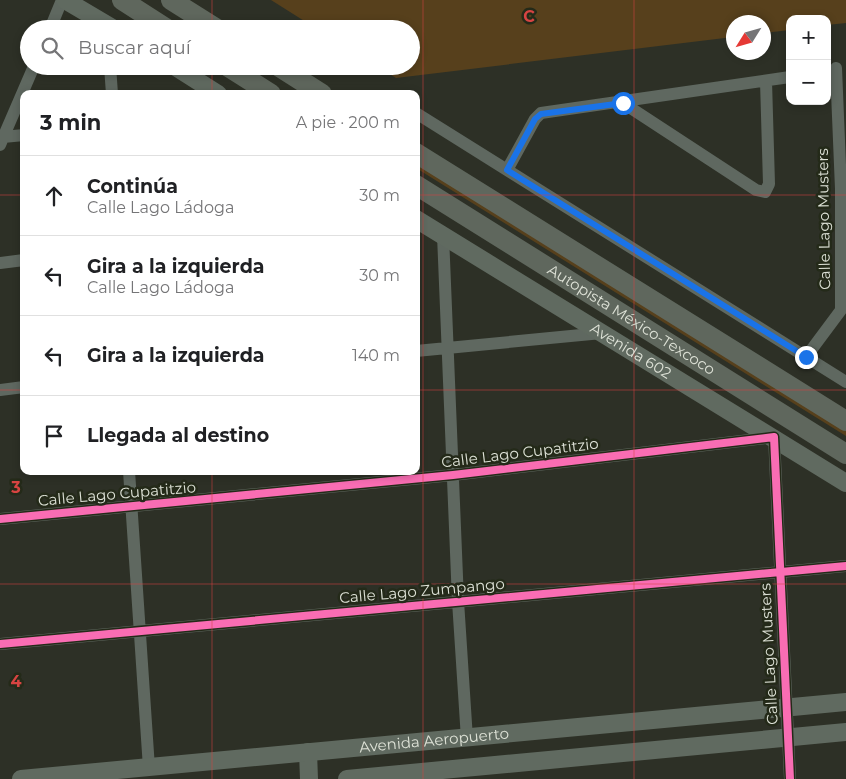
<!DOCTYPE html>
<html lang="es">
<head>
<meta charset="utf-8">
<style>
	:root { --surface:#fff; --page:#f2f2f2; --text:#202124; --muted:#757577; --line:#e0e0e0 }
	body { margin:0; font-family:Montserrat,sans-serif; background:var(--page); color:var(--text) }
	.controls { position:absolute; right:15px; top:15px; display:grid; overflow:hidden; border-radius:10px; box-shadow:0 2px 8px #0003 }
	.controls button { width:45px; height:45px; display:grid; place-items:center; padding:0; border:0; border-bottom:1px solid var(--line); background:var(--surface); color:var(--text); font:25px sans-serif }
	.compass { position:absolute; left:726px; top:15px; width:45px; height:45px; border-radius:50%; background:var(--surface); box-shadow:0 2px 8px #0003; rotate:233deg }
	.stop { position:absolute; width:15px; height:15px; margin:-11px; border:4px solid #1a73e8; border-radius:50%; background:#fff }
	.stop.end { background:#1a73e8; border-color:#fff; box-shadow:0 1px 5px #0008 }
	.list { margin:0; padding:0; list-style:none }
	h2 { display:flex; justify-content:space-between; align-items:center; height:65px; margin:0; padding:0 20px; font-size:21px }
	h2 small { font-size:16px; font-weight:400; color:var(--muted) }
	.list li { display:grid; grid-template-columns:32px 1fr auto; gap:15px; align-items:center; box-sizing:border-box; height:80px; padding:0 20px; border-top:1px solid var(--line) }
	.list b { display:block; font-size:19px; white-space:nowrap }
	.list p { margin:0; font-size:16px; white-space:nowrap; color:var(--muted) }
	.list em { font-size:16px; font-style:normal; color:var(--muted) }
	.icon { flex:none; width:28px; height:28px; fill:none; stroke:currentColor; stroke-width:2; stroke-linecap:round; stroke-linejoin:round }
	.map { position:relative; flex:none; width:846px; height:779px; overflow:hidden }
	.search { position:absolute; background:var(--surface); box-shadow:0 2px 8px #0003; left:20px; top:20px; width:400px; height:55px; display:flex; align-items:center; gap:12px; box-sizing:border-box; padding:0 18px; border-radius:28px; color:var(--muted); font-size:19px }
	.panel { position:absolute; background:var(--surface); box-shadow:0 2px 8px #0003; left:20px; top:90px; width:400px; height:385px; border-radius:10px }
	.map>svg:first-child { display:block }
</style>
</head>
<body>
<div class="map">
<svg width="846" height="779" viewBox="0 0 846 779">
	<rect width="100%" height="100%" fill="#2d3026"/>
	<path fill="#57401c" d="M271 0H846V23L827 25V19H790V30L764 33V22H734L733 37 396 78 377 66H411V29H317Z
		M416 162 846 431V436L416 168Z"/>
	<g fill="none" stroke-linecap="round" stroke-linejoin="round">
		<path stroke="#5f6860" stroke-width="12" d="M50 29 62 0
			M110 66 112 94
			M623 103 756 190 765 192 769 184 766 81
			M416 113 846 382
			M3 137 24 135
			M0 145 34 66
			M507 170 535 119 541 113 790 77
			M443 235 458 601 467 739
			M0 263 24 260
			M416 351 602 333
			M806 357 841 310V189L836 68
			M0 390 24 387
			M129 471 149 768
			M0 519 453 475 774 437 790 779
			M0 644 846 566"/>
		<g stroke="#606a60" stroke-width="18">
			<path d="M65 0 114 29"/>
			<path d="M174 66 218 94"/>
			<path id="s1" d="M416 219 846 483"/>
			<path d="M308 752 309 779"/>
			<path id="s2" d="M21 779 846 702"/>
			<path d="M347 779 846 732"/>
		</g>
		<g stroke="#5f675d" stroke-width="20">
			<path d="M122 0 167 29"/>
			<path d="M171 0 217 29"/>
			<path d="M227 66 271 94"/>
			<path d="M278 66 322 94"/>
			<path d="M416 153 846 421"/>
			<path id="s3" d="M416 185 846 454"/>
		</g>
		<defs>
			<path id="cycleway" d="M0 519 453 475 774 437 790 779
				M0 644 846 566"/>
		</defs>
		<use href="#cycleway" stroke="#242a19" stroke-width="11"/>
		<use href="#cycleway" stroke="#f96db3" stroke-width="8"/>
	</g>
	<g fill="none" stroke-linecap="round" stroke-linejoin="round">
		<path stroke="#1a73e8" stroke-width="6" d="M623 103 541 114 535 119 507 170 806 357"/>
	</g>
	<path fill="none" stroke="#d74442" stroke-width="1" stroke-opacity="0.55" d="M212 0V29M423 0V779M634 0V779M212 66V94M0 195H24M416 195H846M0 390H24M416 390H846M212 471V779M0 584H846"/>
	<g text-anchor="middle" stroke-width="5" stroke-linejoin="round" paint-order="stroke">
		<g font-size="15" fill="#dee2d7" stroke="#242a19">
			<text transform="translate(824 219) rotate(-91)" y="5">Calle Lago Musters</text>
			<text dy="5" stroke="none"><textPath href="#s3" startOffset="254">Autopista México-Texcoco</textPath></text>
			<text dy="5" stroke="none"><textPath href="#s1" startOffset="252">Avenida 602</textPath></text>
			<text transform="translate(520 453) rotate(-7)" y="5">Calle Lago Cupatitzio</text>
			<text transform="translate(117 494) rotate(-5)" y="5">Calle Lago Cupatitzio</text>
			<text transform="translate(422 591) rotate(-5)" y="5">Calle Lago Zumpango</text>
			<text transform="translate(769 654) rotate(-93)" y="5">Calle Lago Musters</text>
			<text dy="5" stroke="none"><textPath href="#s2" startOffset="415">Avenida Aeropuerto</textPath></text>
		</g>
	</g>
	<g font-size="16" text-anchor="middle" font-weight="bold" fill="#d74442" stroke="#242a19" stroke-width="5" stroke-linejoin="round" paint-order="stroke">
		<text x="529" y="22">C</text>
		<text x="16" y="493">3</text>
		<text x="16" y="687">4</text>
	</g>
</svg>
<div class="controls">
<button>+</button>
<button>−</button>
</div>
<svg class="compass" viewBox="-18 -18 36 36"><path d="M0-13l5 13h-10z" fill="#e53935"/><path d="M0 13l5-13h-10z" fill="#757577"/></svg>
<div class="stop" style="left:623px;top:103px"></div>
<div class="stop end" style="left:806px;top:357px"></div>
<div class="search"><svg class="icon" aria-label="search" viewBox="0 0 24 24"><circle cx="10" cy="10" r="6"/><path d="M15 15l6 6"/></svg>Buscar aquí</div>
<section class="panel">
<h2>3 min<small>A pie · 200 m</small></h2>
<ul class="list">
<li><svg class="icon" aria-label="ahead" viewBox="0 0 24 24"><path d="M12 20V5M6 11l6-6 6 6"/></svg><div><b>Continúa</b><p>Calle Lago Ládoga</p></div><em>30 m</em></li>
<li><svg class="icon" aria-label="left" viewBox="0 0 24 24"><path d="M17 20v-9H6M10 6l-5 5 5 5"/></svg><div><b>Gira a la izquierda</b><p>Calle Lago Ládoga</p></div><em>30 m</em></li>
<li><svg class="icon" aria-label="left" viewBox="0 0 24 24"><path d="M17 20v-9H6M10 6l-5 5 5 5"/></svg><div><b>Gira a la izquierda</b></div><em>140 m</em></li>
<li><svg class="icon" aria-label="arrive" viewBox="0 0 24 24"><path d="M6 21V4h12l-3 4 3 4H6"/></svg><div><b>Llegada al destino</b></div></li>
</ul>
</section>
</div>
</body>
</html>
